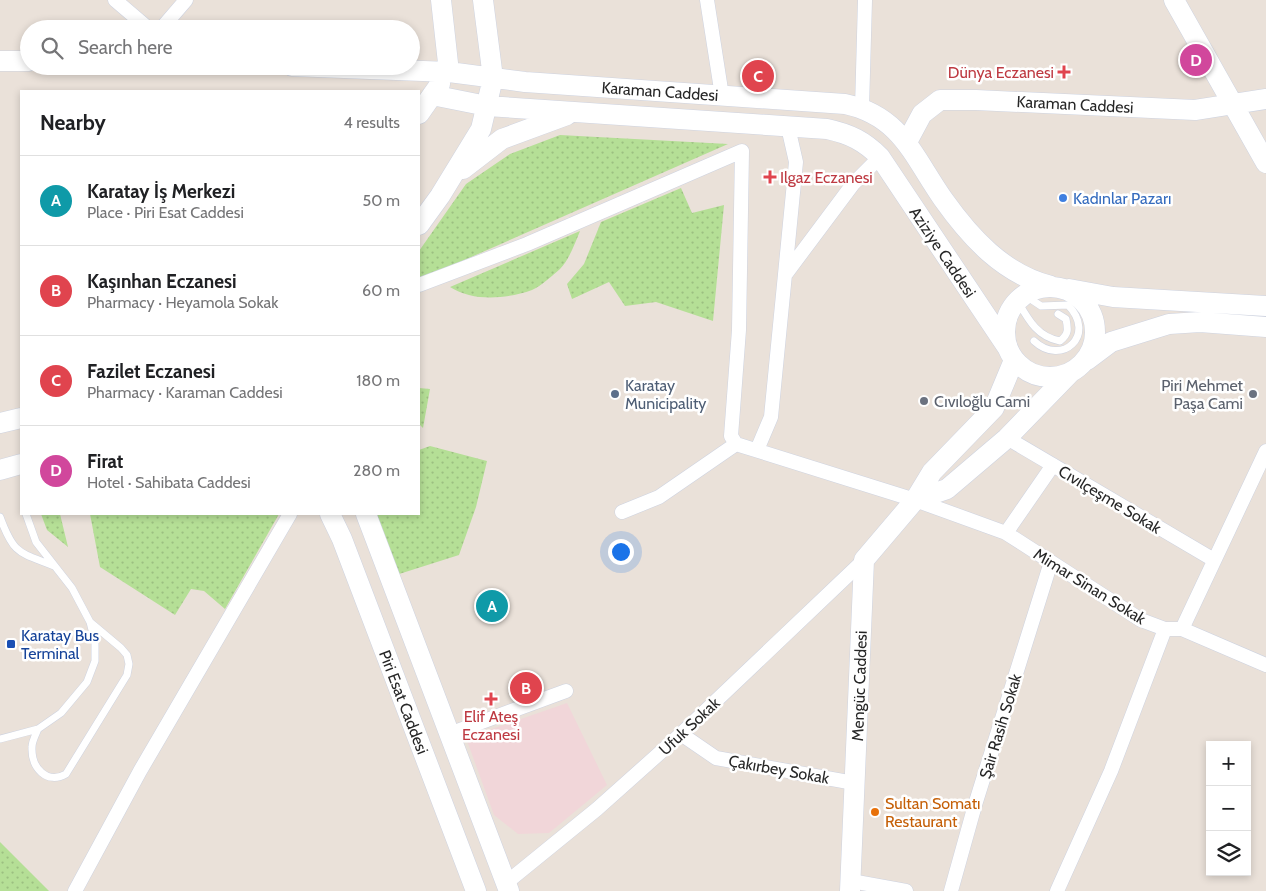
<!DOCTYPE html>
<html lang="en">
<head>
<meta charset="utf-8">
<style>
	:root { --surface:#fff; --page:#f6f6f6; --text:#202124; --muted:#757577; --line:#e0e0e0; --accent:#0b8043 }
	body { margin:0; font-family:Cabin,sans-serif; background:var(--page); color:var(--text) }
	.controls { position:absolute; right:15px; bottom:15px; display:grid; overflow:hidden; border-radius:0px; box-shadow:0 2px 8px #0003 }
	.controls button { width:45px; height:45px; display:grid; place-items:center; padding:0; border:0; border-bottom:1px solid var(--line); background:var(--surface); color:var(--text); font:25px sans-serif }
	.you { position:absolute; left:620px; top:551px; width:18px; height:18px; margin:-12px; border:4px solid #fff; border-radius:50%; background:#1a73e8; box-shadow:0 0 0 8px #1a73e833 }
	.badge { display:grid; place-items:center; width:32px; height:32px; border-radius:50%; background:var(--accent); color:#fff; font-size:16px; font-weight:700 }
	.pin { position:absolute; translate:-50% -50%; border:2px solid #fff; box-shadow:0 1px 5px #0006 }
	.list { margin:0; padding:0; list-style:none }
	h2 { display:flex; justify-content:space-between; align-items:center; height:65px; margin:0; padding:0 20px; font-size:21px }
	h2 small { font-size:16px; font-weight:400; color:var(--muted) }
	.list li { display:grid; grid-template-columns:32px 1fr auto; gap:15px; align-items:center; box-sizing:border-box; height:90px; padding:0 20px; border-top:1px solid var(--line) }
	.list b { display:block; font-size:19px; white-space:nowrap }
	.list p { margin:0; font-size:16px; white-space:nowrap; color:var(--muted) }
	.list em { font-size:16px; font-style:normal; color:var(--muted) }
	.icon { flex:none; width:28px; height:28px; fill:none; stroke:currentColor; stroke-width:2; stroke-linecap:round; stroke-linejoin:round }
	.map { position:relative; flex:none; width:1266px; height:891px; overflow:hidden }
	.search { position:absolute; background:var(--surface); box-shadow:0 2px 8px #0003; left:20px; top:20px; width:400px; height:55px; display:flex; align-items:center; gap:12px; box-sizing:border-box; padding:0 18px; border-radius:28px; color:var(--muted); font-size:19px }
	.panel { position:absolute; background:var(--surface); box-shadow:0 2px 8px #0003; left:20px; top:90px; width:400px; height:425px; border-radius:0px }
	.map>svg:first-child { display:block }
</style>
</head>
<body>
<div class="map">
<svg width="1266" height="891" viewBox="0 0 1266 891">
	<defs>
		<pattern id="green-dots" width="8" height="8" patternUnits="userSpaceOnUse" patternTransform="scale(1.25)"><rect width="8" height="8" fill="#b5df96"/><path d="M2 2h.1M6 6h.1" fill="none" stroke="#9cbf81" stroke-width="1.8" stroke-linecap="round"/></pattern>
	</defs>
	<rect width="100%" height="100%" fill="#eae1d9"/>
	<path fill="#f1d6d9" d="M567 703 607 785 549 833 518 834 494 815 466 738Z"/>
	<path fill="url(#green-dots)" d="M560 135 728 144 419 280V251L466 184 510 154Z
		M681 188 692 213 724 205 713 321 656 302 625 306 609 282 572 299 567 284 584 264 601 222Z
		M580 231C575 243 569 260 560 269 553 275 541 286 532 290 507 299 473 302 450 287Z
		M419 388 430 389 423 428 419 424Z
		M430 446 487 461 476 507 459 555 396 575 374 514H419V450Z
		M41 514H60L68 547 47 530Z
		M90 514H279L225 609 204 591 191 589 175 615 100 567Z
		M0 842 49 891H0Z"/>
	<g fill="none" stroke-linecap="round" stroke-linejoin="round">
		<defs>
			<path id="lane" d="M1023 294 1041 306 1068 305C1097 335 1062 367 1034 341
				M1017 300C1028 319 1037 337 1060 341 1069 334 1068 329 1066 319L1058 314
				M0 517C14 555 19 552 54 566
				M38 729C36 734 32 741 32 747 31 768 47 785 66 774L127 675 129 664 127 655 121 648 90 622
				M0 739 38 729 61 713 87 682 95 661V642L90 622 72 588 36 542 26 514"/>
			<path id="street" d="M115 0 149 29
				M707 0 722 96
				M161 29 186 0
				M862 108 865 0
				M785 275 853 184 880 157
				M419 285 527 244 742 151 739 330 731 436 736 444 915 500 1006 533 1141 620 1165 629H1182L1266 665
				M1007 438 1214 560
				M757 450 771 417 796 162 788 127
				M622 512 659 497 736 444
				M1006 533 1053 465
				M1182 629 1266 451
				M449 734 566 691
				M681 734 716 758 854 783
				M851 881 906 891
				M506 883 597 809 681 734 864 560
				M75 891 140 771 290 514
				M951 891 975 805 1051 562
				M1057 891 1111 771 1165 629"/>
			<path id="secondary" d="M441 0 449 72
				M1174 0 1266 163
				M0 61H29
				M292 66 449 72 525 82 845 104C901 116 913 156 943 199 970 237 1003 274 1051 286
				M432 95 487 106 827 129C850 134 864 141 880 157L1007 347
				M419 114 440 84
				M907 142 922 114 940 100H976L1195 110 1266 99
				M463 169 502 139 567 115
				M419 225 440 196 481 129 493 78 483 0
				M1005 332a45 45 0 1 1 90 0a45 45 0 1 1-90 0Z
				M1069 289 1113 297 1266 306
				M1087 360 1111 342 1169 324 1200 322 1266 327
				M0 423 21 418
				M0 470 21 464
				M915 500 947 489 1007 438 1071 372
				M330 514 342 539 476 891
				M366 514 509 891
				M850 891 864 560 915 500 932 472 994 408 1014 360"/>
		</defs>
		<use href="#lane" stroke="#ced3e0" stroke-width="8"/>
		<use href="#street" stroke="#ced3e0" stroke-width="15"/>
		<use href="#secondary" stroke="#ced3e0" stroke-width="21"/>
		<use href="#lane" stroke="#fff" stroke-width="7"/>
		<use href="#street" stroke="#fff" stroke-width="14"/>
		<use href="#secondary" stroke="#fff" stroke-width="20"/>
	</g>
	<g fill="#e0444e" stroke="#fff" stroke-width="2">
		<path d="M1061.5 64.5h5v5h5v5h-5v5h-5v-5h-5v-5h5z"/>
		<path d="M767.5 169.5h5v5h5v5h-5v5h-5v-5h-5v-5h5z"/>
		<path d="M488.5 691.5h5v5h5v5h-5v5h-5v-5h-5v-5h5z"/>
	</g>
	<circle fill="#3f7fe0" stroke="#fff" stroke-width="2" cx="1063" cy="198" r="5"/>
	<circle fill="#5c6f8a" stroke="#fff" stroke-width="2" cx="615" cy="394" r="5"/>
	<g fill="#6b7280" stroke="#fff" stroke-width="2">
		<circle cx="1253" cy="394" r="5"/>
		<circle cx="924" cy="401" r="5"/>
	</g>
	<rect fill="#1a4fb4" stroke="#fff" stroke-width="2" x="6" y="639" width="10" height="10" rx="2.5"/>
	<circle fill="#e8710a" stroke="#fff" stroke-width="2" cx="875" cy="812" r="5"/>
	<g text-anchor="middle" stroke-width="5" stroke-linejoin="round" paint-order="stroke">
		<g font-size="16" fill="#be3a42" stroke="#fff" text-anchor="end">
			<text x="1054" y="78">Dünya Eczanesi</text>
			<text x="780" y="183" text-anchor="start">Ilgaz Eczanesi</text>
			<text x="491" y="722" text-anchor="middle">Elif Ateş<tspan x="491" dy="18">Eczanesi</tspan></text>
		</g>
		<g font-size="16" fill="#272727" stroke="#fff">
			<text transform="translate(660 91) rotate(4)" y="6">Karaman Caddesi</text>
			<text transform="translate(1075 104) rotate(3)" y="6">Karaman Caddesi</text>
			<text transform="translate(943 252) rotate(56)" y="6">Aziziye Caddesi</text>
			<text transform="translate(1110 499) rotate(31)" y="6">Cıvılçeşme Sokak</text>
			<text transform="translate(1090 586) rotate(32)" y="6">Mimar Sinan Sokak</text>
			<text transform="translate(859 686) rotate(-88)" y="6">Mengüc Caddesi</text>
			<text transform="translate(404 702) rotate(69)" y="6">Piri Esat Caddesi</text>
			<text transform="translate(689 726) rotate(-43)" y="6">Ufuk Sokak</text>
			<text transform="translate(1000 726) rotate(-73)" y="6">Şair Rasih Sokak</text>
			<text transform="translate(779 769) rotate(10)" y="6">Çakırbey Sokak</text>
		</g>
		<g font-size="16" fill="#366cbe" stroke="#fff" text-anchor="start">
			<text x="1073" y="204">Kadınlar Pazarı</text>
		</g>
		<g font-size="16" fill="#4e5e75" stroke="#fff" text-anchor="start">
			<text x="625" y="391">Karatay<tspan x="625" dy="18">Municipality</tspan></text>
		</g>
		<g font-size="16" fill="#5b616d" stroke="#fff" text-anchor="end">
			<text x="1243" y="391">Piri Mehmet<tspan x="1243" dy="18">Paşa Cami</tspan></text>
			<text x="934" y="407" text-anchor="start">Cıvıloğlu Cami</text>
		</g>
		<g font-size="16" fill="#164399" stroke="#fff" text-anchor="start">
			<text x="21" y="641">Karatay Bus<tspan x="21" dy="18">Terminal</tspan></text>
		</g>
		<g font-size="16" fill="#c56008" stroke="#fff" text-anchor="start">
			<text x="885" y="809">Sultan Somatı<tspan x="885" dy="18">Restaurant</tspan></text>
		</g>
	</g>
</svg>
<div class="controls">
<button>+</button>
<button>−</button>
<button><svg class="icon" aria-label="layers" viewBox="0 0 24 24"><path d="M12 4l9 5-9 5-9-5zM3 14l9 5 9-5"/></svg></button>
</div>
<div class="you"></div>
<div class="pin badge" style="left:492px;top:606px;background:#0f9aa8">A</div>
<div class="pin badge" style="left:526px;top:688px;background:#e0444e">B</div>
<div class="pin badge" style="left:758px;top:76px;background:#e0444e">C</div>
<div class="pin badge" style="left:1196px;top:60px;background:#d1479c">D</div>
<div class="search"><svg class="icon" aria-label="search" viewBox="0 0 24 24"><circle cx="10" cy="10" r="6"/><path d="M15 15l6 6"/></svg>Search here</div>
<section class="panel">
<h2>Nearby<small>4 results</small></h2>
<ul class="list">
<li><span class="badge" style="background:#0f9aa8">A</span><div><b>Karatay İş Merkezi</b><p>Place · Piri Esat Caddesi</p></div><em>50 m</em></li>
<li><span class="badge" style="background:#e0444e">B</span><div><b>Kaşınhan Eczanesi</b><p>Pharmacy · Heyamola Sokak</p></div><em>60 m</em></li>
<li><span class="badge" style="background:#e0444e">C</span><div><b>Fazilet Eczanesi</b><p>Pharmacy · Karaman Caddesi</p></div><em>180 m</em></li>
<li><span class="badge" style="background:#d1479c">D</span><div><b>Firat</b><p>Hotel · Sahibata Caddesi</p></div><em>280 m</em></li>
</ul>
</section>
</div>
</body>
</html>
